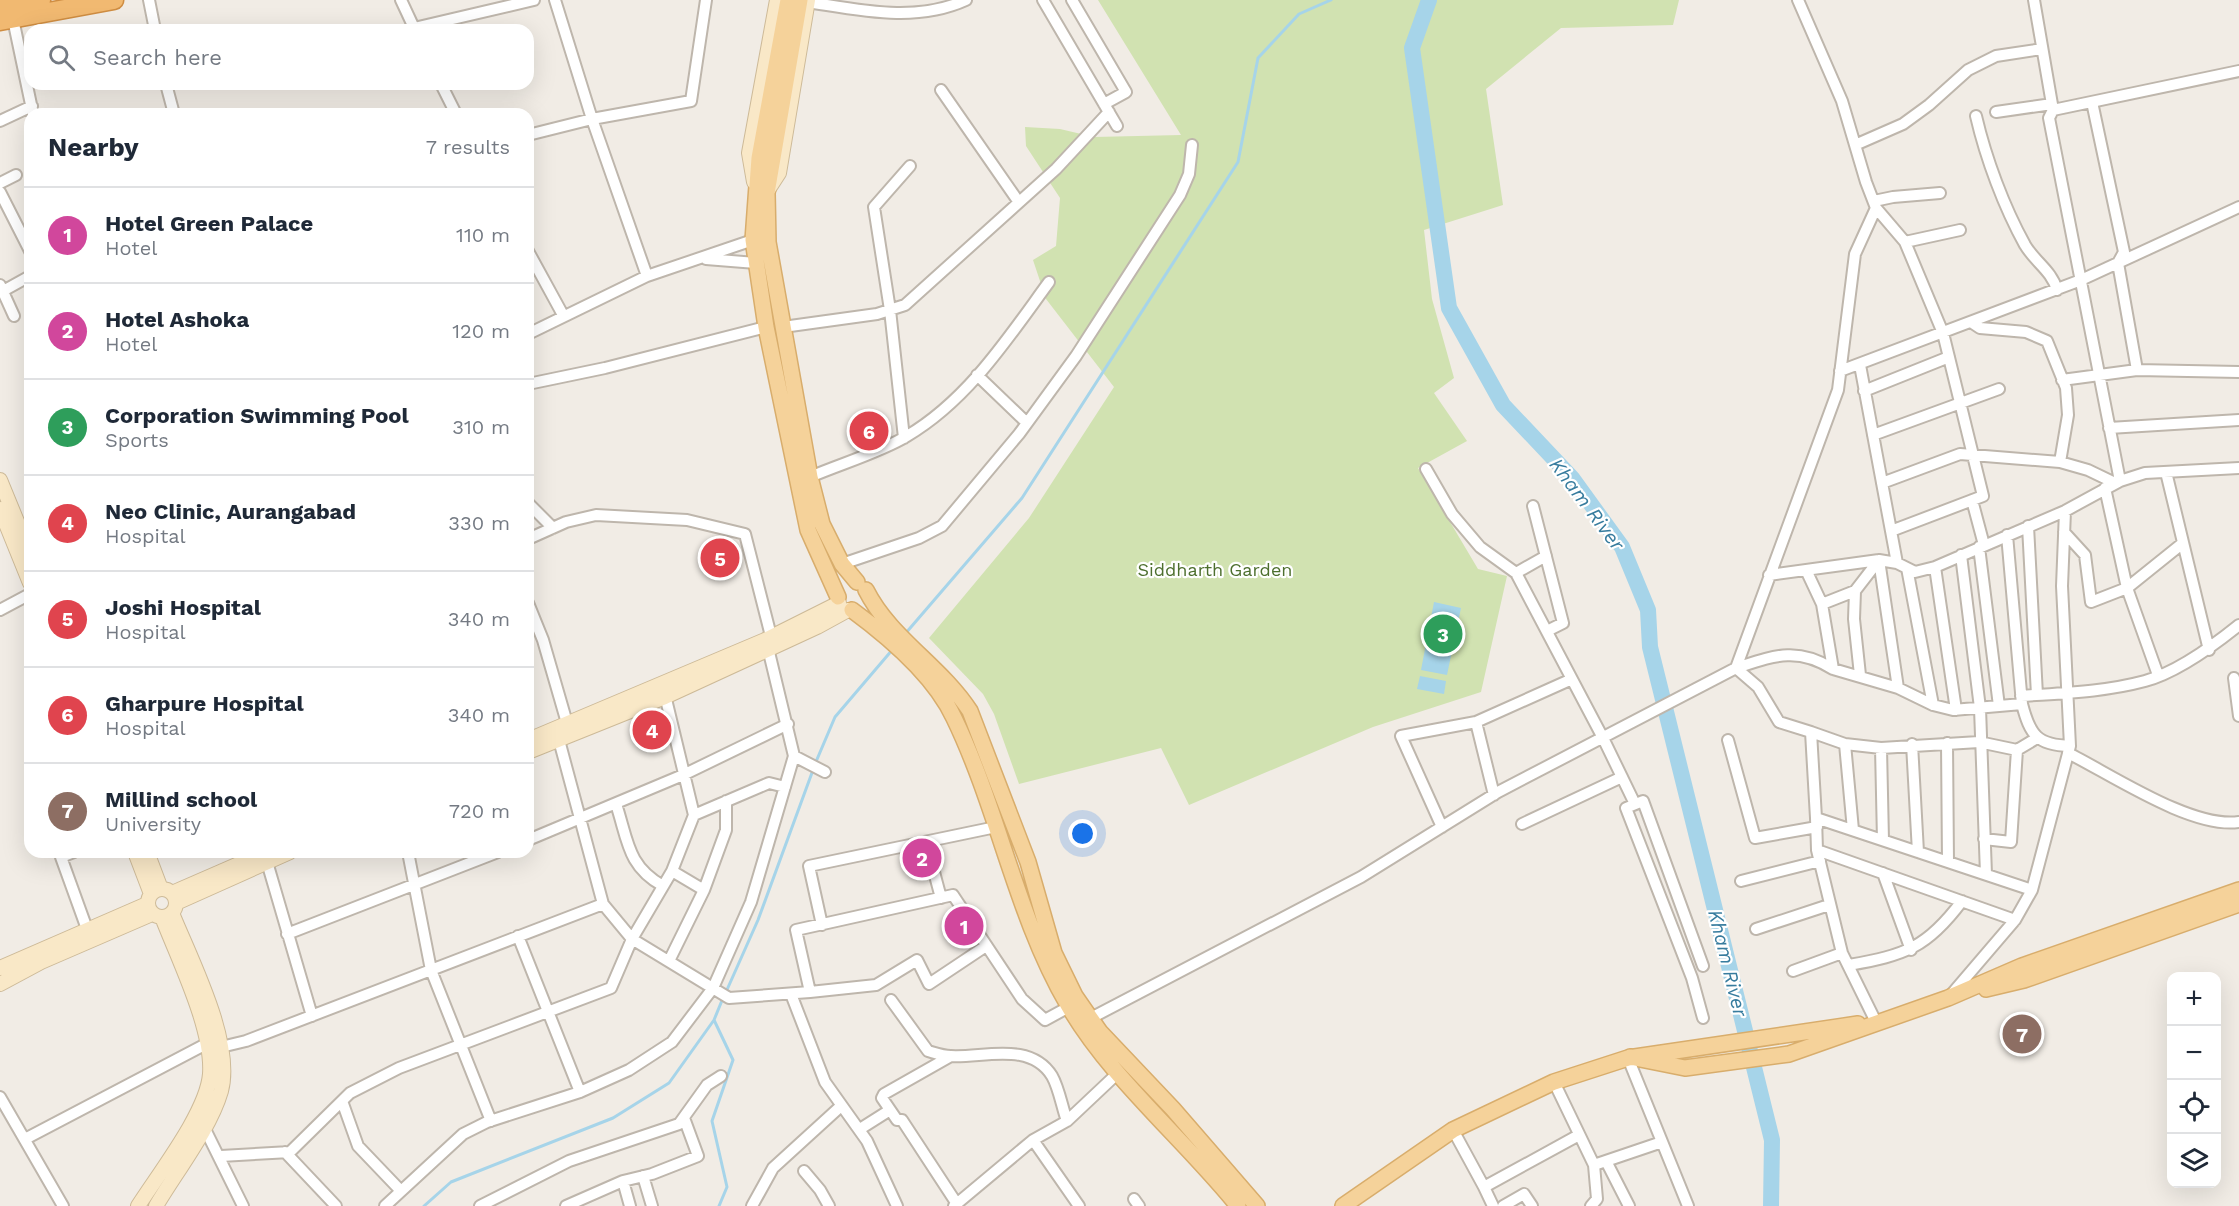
<!DOCTYPE html>
<html lang="en">
<head>
<meta charset="utf-8">
<style>
	:root { --surface:#fff; --page:#f6f6f7; --text:#1f2937; --muted:#747a83; --line:#e0e1e3; --accent:#0b8043 }
	body { margin:0; font-family:"Work Sans",sans-serif; background:var(--page); color:var(--text) }
	.controls { position:absolute; right:18px; bottom:18px; display:grid; overflow:hidden; border-radius:12px; box-shadow:0 6px 24px #0002 }
	.controls button { width:54px; height:54px; display:grid; place-items:center; padding:0; border:0; border-bottom:2px solid var(--line); background:var(--surface); color:var(--text); font:30px sans-serif }
	.you { position:absolute; left:1083px; top:834px; width:21px; height:21px; margin:-15px; border:4px solid #fff; border-radius:50%; background:#1a73e8; box-shadow:0 0 0 9px #1a73e833 }
	.badge { display:grid; place-items:center; width:39px; height:39px; border-radius:50%; background:var(--accent); color:#fff; font-size:20px; font-weight:700 }
	.pin { position:absolute; translate:-50% -50%; border:3px solid #fff; box-shadow:0 2px 6px #0006 }
	.list { margin:0; padding:0; list-style:none }
	h2 { display:flex; justify-content:space-between; align-items:center; height:78px; margin:0; padding:0 24px; font-size:26px }
	h2 small { font-size:20px; font-weight:400; color:var(--muted) }
	.list li { display:grid; grid-template-columns:39px 1fr auto; gap:18px; align-items:center; box-sizing:border-box; height:96px; padding:0 24px; border-top:2px solid var(--line) }
	.list b { display:block; font-size:22px; white-space:nowrap }
	.list p { margin:0; font-size:20px; white-space:nowrap; color:var(--muted) }
	.list em { font-size:20px; font-style:normal; color:var(--muted) }
	.icon { flex:none; width:33px; height:33px; fill:none; stroke:currentColor; stroke-width:2; stroke-linecap:round; stroke-linejoin:round }
	.map { position:relative; flex:none; width:2239px; height:1206px; overflow:hidden }
	.search { position:absolute; background:var(--surface); box-shadow:0 6px 24px #0002; left:24px; top:24px; width:510px; height:66px; display:flex; align-items:center; gap:15px; box-sizing:border-box; padding:0 21px; border-radius:18px; color:var(--muted); font-size:22px }
	.panel { position:absolute; background:var(--surface); box-shadow:0 6px 24px #0002; left:24px; top:108px; width:510px; height:750px; border-radius:18px }
	.map>svg:first-child { display:block }
</style>
</head>
<body>
<div class="map">
<svg width="2239" height="1206" viewBox="0 0 2239 1206">
	<rect width="100%" height="100%" fill="#f1ece5"/>
	<path fill="#d1e2b1" d="M1098 0H1679L1673 25 1561 28 1486 89 1503 205 1424 230 1432 299 1454 378 1434 393 1467 441 1418 468 1478 569 1507 576 1481 692 1373 727 1189 805 1161 748 1019 784 994 714 983 694 929 638 1029 518 1114 387 1046 299 1033 260 1056 246 1060 198 1026 146 1025 127 1060 129 1094 137 1181 135Z"/>
	<path fill="#a6d4e9" d="M1434 602 1461 608 1447 675 1421 670Z
		M1420 676 1446 681 1444 694 1417 689Z"/>
	<g fill="none" stroke-linecap="round" stroke-linejoin="round">
		<path stroke="#a6d4e9" stroke-width="3" d="M905 634 1022 498 1238 162 1258 58 1299 14 1331 0
			M815 764 835 717 893 649
			M726 992 758 920 813 770
			M424 1206 451 1182 613 1118 669 1083 714 1020
			M719 1206 727 1187 712 1121 733 1060 714 1020 723 998"/>
		<path stroke="#a6d4e9" stroke-width="16" d="M1429 0 1412 48 1449 308 1503 405 1572 478 1622 547 1648 610 1650 647 1772 1140 1771 1206"/>
		<defs>
			<path id="street" d="M149 0 155 30
				M401 0 415 30
				M555 0 592 119 647 276
				M1043 0 1117 126
				M1072 0 1126 92 1104 104
				M1798 0 1842 101 1866 182 1876 208 1905 242 1943 333 1983 496 1891 531
				M2034 0 2053 110 2239 71
				M808 2C860 10 916 23 966 0
				M13 19 33 114
				M414 28 534 0
				M166 84 174 114
				M441 84 456 114
				M941 90 1018 201
				M2092 102 2124 252 2118 263 2137 370
				M2053 110 2049 118 2120 481
				M1996 112 2052 104
				M1976 116C1986 159 2004 207 2025 245 2035 262 2052 271 2057 290
				M0 121 32 106
				M528 135 592 119 691 101 706 0
				M1855 145 1903 124 1929 105 1968 70 1996 56 2042 49
				M0 183 16 175
				M0 192 30 251
				M1874 201 1893 197 1940 193
				M1905 242 1960 230
				M528 251 563 315
				M706 259 756 263
				M0 285 14 316
				M3 291 30 276
				M1971 322 1980 328 2026 332 2047 341 2066 388 2068 415 2060 462
				M783 327 877 314 905 305 1056 169 1109 112
				M528 334 647 276 753 240
				M1860 365 1897 563
				M1840 371 2081 280 2239 207
				M977 375 1027 423
				M2062 380 2137 370 2239 372
				M528 384 605 368 766 327
				M1864 391 1949 357
				M2109 428 2239 420
				M1873 435 1999 389
				M904 438 890 310 874 207 910 166
				M1426 469 1452 514 1480 547 1516 573 1603 738 1635 804
				M2166 472 2209 650
				M810 477C840 464 881 452 907 436 968 400 1008 338 1049 282
				M1882 483 1960 454 2060 462 2088 470 2115 483
				M2105 488 2127 588 2158 675
				M1972 500 1984 545
				M528 503 553 528
				M1533 506 1563 623 1547 631
				M2028 526 2037 695
				M2064 532 2085 555 2091 602 2127 588 2183 543
				M2007 535 2022 704C2030 735 2037 745 2070 746
				M528 539 566 522 596 515 687 520 745 534 771 636
				M1979 547 1999 706
				M1961 555 1980 708 1986 874
				M1879 560 1898 688
				M842 564 919 538 942 526 1019 434 1076 356 1180 195 1189 174 1192 145
				M1935 567 1956 710
				M1907 568 1933 705
				M1806 570 1822 604 1833 669 1898 688 1933 705 1953 710 2022 704
				M1516 573 1546 556
				M1769 575 1879 560 1897 563 1915 572 1935 567 2065 511 2120 481 2145 473 2239 468
				M528 603 543 640 567 723
				M1822 604 1855 591
				M0 610 30 594
				M1736 668 1758 687 1779 722 1811 732 1816 818 2032 890
				M1736 668C1773 656 1797 646 1833 669
				M1860 675 1854 619 1855 591 1879 560
				M2234 678 2239 716
				M2021 696C2063 693 2104 692 2145 681 2178 672 2213 646 2239 625
				M1811 732 1845 744 1881 748 1979 742 2017 750 2037 738
				M559 740 603 904 632 939 729 998 810 992 796 930 953 895 1022 999 1045 1020 1069 1007
				M1728 740 1755 838 1817 827
				M1947 743 1948 861
				M1845 744 1853 830
				M1912 744 1918 852
				M1881 748 1883 840
				M2068 753C2112 775 2192 829 2239 822
				M794 756 825 772
				M1494 795 1476 722 1572 679
				M616 804C628 840 627 866 663 886
				M694 815 769 783 785 787
				M1816 818 1817 850 1842 953 1876 1022
				M1522 824 1622 777
				M1442 827 1401 736 1476 722
				M1984 839 2011 842 2017 750
				M528 840 683 775 788 724
				M926 842 941 898
				M1817 850 2015 920
				M74 852 61 857 87 929
				M408 852 431 970 491 1121
				M267 862 312 1016
				M672 871 704 890
				M1883 873 1911 950
				M1741 881 1820 861
				M822 925 809 866 996 827
				M1756 929 1829 905
				M287 934 498 852
				M518 936 580 1092
				M669 961 704 890 726 830V801
				M1849 965C1905 955 1927 948 1962 901
				M1793 971 1842 953
				M810 992 876 985 917 960 929 984 986 946
				M791 994 825 1082 867 1141 897 1206
				M1950 996 2015 920 2032 890 2070 746 2062 586 2065 511
				M891 1000 928 1051C935 1053 943 1056 951 1056 983 1058 1030 1041 1052 1076 1059 1088 1062 1107 1067 1121
				M1091 1018 1361 877 1498 792 1736 668 1838 390 1855 254 1876 208
				M1703 1018 1692 978 1626 808 1643 801 1703 966
				M951 1056 884 1094 882 1098 897 1120H902L957 1204
				M1628 1058 1688 1206
				M1554 1082 1594 1165
				M0 1097 63 1206
				M342 1101 358 1146 401 1191
				M202 1123 243 1206
				M860 1129 890 1110
				M1453 1130 1484 1187 1579 1135
				M25 1139 208 1043 221 1047 246 1041 603 904
				M1033 1140 1079 1206
				M285 1152 336 1206
				M221 1156 290 1152 350 1093 399 1068 611 988 632 939 672 871 694 815 664 691
				M1606 1161 1629 1206
				M804 1171 820 1190 829 1206
				M643 1176 652 1206
				M623 1181 630 1206
				M1484 1187 1493 1206
				M1134 1199 1139 1206
				M385 1206 463 1134 487 1122 580 1092 629 1070 672 1042 713 988 751 902 794 756 767 644
				M480 1206 569 1161 679 1124 707 1085 721 1076
				M566 1206 623 1181 652 1174 698 1156 684 1118
				M752 1206 773 1168 841 1106
				M954 1206 1033 1140 1067 1121 1119 1072
				M1503 1206 1524 1194 1532 1206
				M1591 1206 1597 1199 1594 1165 1662 1142"/>
			<path id="secondary" d="M754 182 749 153 777 0
				M768 190 779 173 808 0
				M0 480 30 553
				M0 509 30 583
				M528 740 765 640 839 603
				M528 752 665 697 817 627 848 610
				M135 852 151 894
				M147 852 161 889
				M148 903a14 14 0 1 1 28 0a14 14 0 1 1-28 0Z
				M172 893 266 852
				M176 903 290 852
				M0 968 147 904
				M0 984 41 962 152 914
				M138 1206C159 1173 207 1112 210 1074 213 1029 179 961 162 917
				M156 1206C176 1172 210 1129 221 1091 234 1042 191 960 172 913"/>
			<path id="primary" d="M788 0 759 158 753 240 766 327 808 530 838 597
				M800 0 767 193 768 242 810 477 822 524 842 564 857 582
				M866 590C890 638 941 666 970 711L1028 862 1054 953 1075 996 1100 1032 1173 1109 1257 1206
				M852 610C890 638 934 675 954 718 999 811 1016 916 1068 1005 1110 1078 1185 1140 1238 1206
				M1986 989 2024 980 2239 904
				M1630 1057 1685 1068 1789 1054 1948 998 2022 966 2239 890
				M1343 1206 1453 1130 1554 1082 1628 1058 1858 1024"/>
			<path id="highway" d="M0 8 41 0
				M0 21 114 0"/>
		</defs>
		<use href="#street" stroke="#beb6ac" stroke-width="14"/>
		<use href="#secondary" stroke="#cdba98" stroke-width="16"/>
		<use href="#primary" stroke="#d8ad6c" stroke-width="18"/>
		<use href="#highway" stroke="#cf8d42" stroke-width="21"/>
		<use href="#street" stroke="#fff" stroke-width="10"/>
		<use href="#secondary" stroke="#f9e8c7" stroke-width="14"/>
		<use href="#primary" stroke="#f5d29a" stroke-width="15"/>
		<use href="#highway" stroke="#f1b971" stroke-width="18"/>
	</g>
	<g text-anchor="middle" stroke-width="4.5" stroke-linejoin="round" paint-order="stroke">
		<g font-size="18" fill="#4d6f2e" stroke="#fff">
			<text x="1215" y="576">Siddharth Garden</text>
		</g>
		<g font-size="20" font-style="italic" fill="#377c9e" stroke="#fff">
			<text transform="translate(1587 504) rotate(53)" y="7">Kham River</text>
			<text transform="translate(1728 963) rotate(76)" y="7">Kham River</text>
		</g>
	</g>
</svg>
<div class="controls">
<button>+</button>
<button>−</button>
<button><svg class="icon" aria-label="locate" viewBox="0 0 24 24"><circle cx="12" cy="12" r="6"/><path d="M12 2v4M12 18v4M2 12h4M18 12h4"/></svg></button>
<button><svg class="icon" aria-label="layers" viewBox="0 0 24 24"><path d="M12 4l9 5-9 5-9-5zM3 14l9 5 9-5"/></svg></button>
</div>
<div class="you"></div>
<div class="pin badge" style="left:964px;top:926px;background:#d1479c">1</div>
<div class="pin badge" style="left:922px;top:858px;background:#d1479c">2</div>
<div class="pin badge" style="left:1443px;top:634px;background:#2e9e5b">3</div>
<div class="pin badge" style="left:652px;top:730px;background:#e0444e">4</div>
<div class="pin badge" style="left:720px;top:558px;background:#e0444e">5</div>
<div class="pin badge" style="left:869px;top:431px;background:#e0444e">6</div>
<div class="pin badge" style="left:2022px;top:1034px;background:#8d6e63">7</div>
<div class="search"><svg class="icon" aria-label="search" viewBox="0 0 24 24"><circle cx="10" cy="10" r="6"/><path d="M15 15l6 6"/></svg>Search here</div>
<section class="panel">
<h2>Nearby<small>7 results</small></h2>
<ul class="list">
<li><span class="badge" style="background:#d1479c">1</span><div><b>Hotel Green Palace</b><p>Hotel</p></div><em>110 m</em></li>
<li><span class="badge" style="background:#d1479c">2</span><div><b>Hotel Ashoka</b><p>Hotel</p></div><em>120 m</em></li>
<li><span class="badge" style="background:#2e9e5b">3</span><div><b>Corporation Swimming Pool</b><p>Sports</p></div><em>310 m</em></li>
<li><span class="badge" style="background:#e0444e">4</span><div><b>Neo Clinic, Aurangabad</b><p>Hospital</p></div><em>330 m</em></li>
<li><span class="badge" style="background:#e0444e">5</span><div><b>Joshi Hospital</b><p>Hospital</p></div><em>340 m</em></li>
<li><span class="badge" style="background:#e0444e">6</span><div><b>Gharpure Hospital</b><p>Hospital</p></div><em>340 m</em></li>
<li><span class="badge" style="background:#8d6e63">7</span><div><b>Millind school</b><p>University</p></div><em>720 m</em></li>
</ul>
</section>
</div>
</body>
</html>
